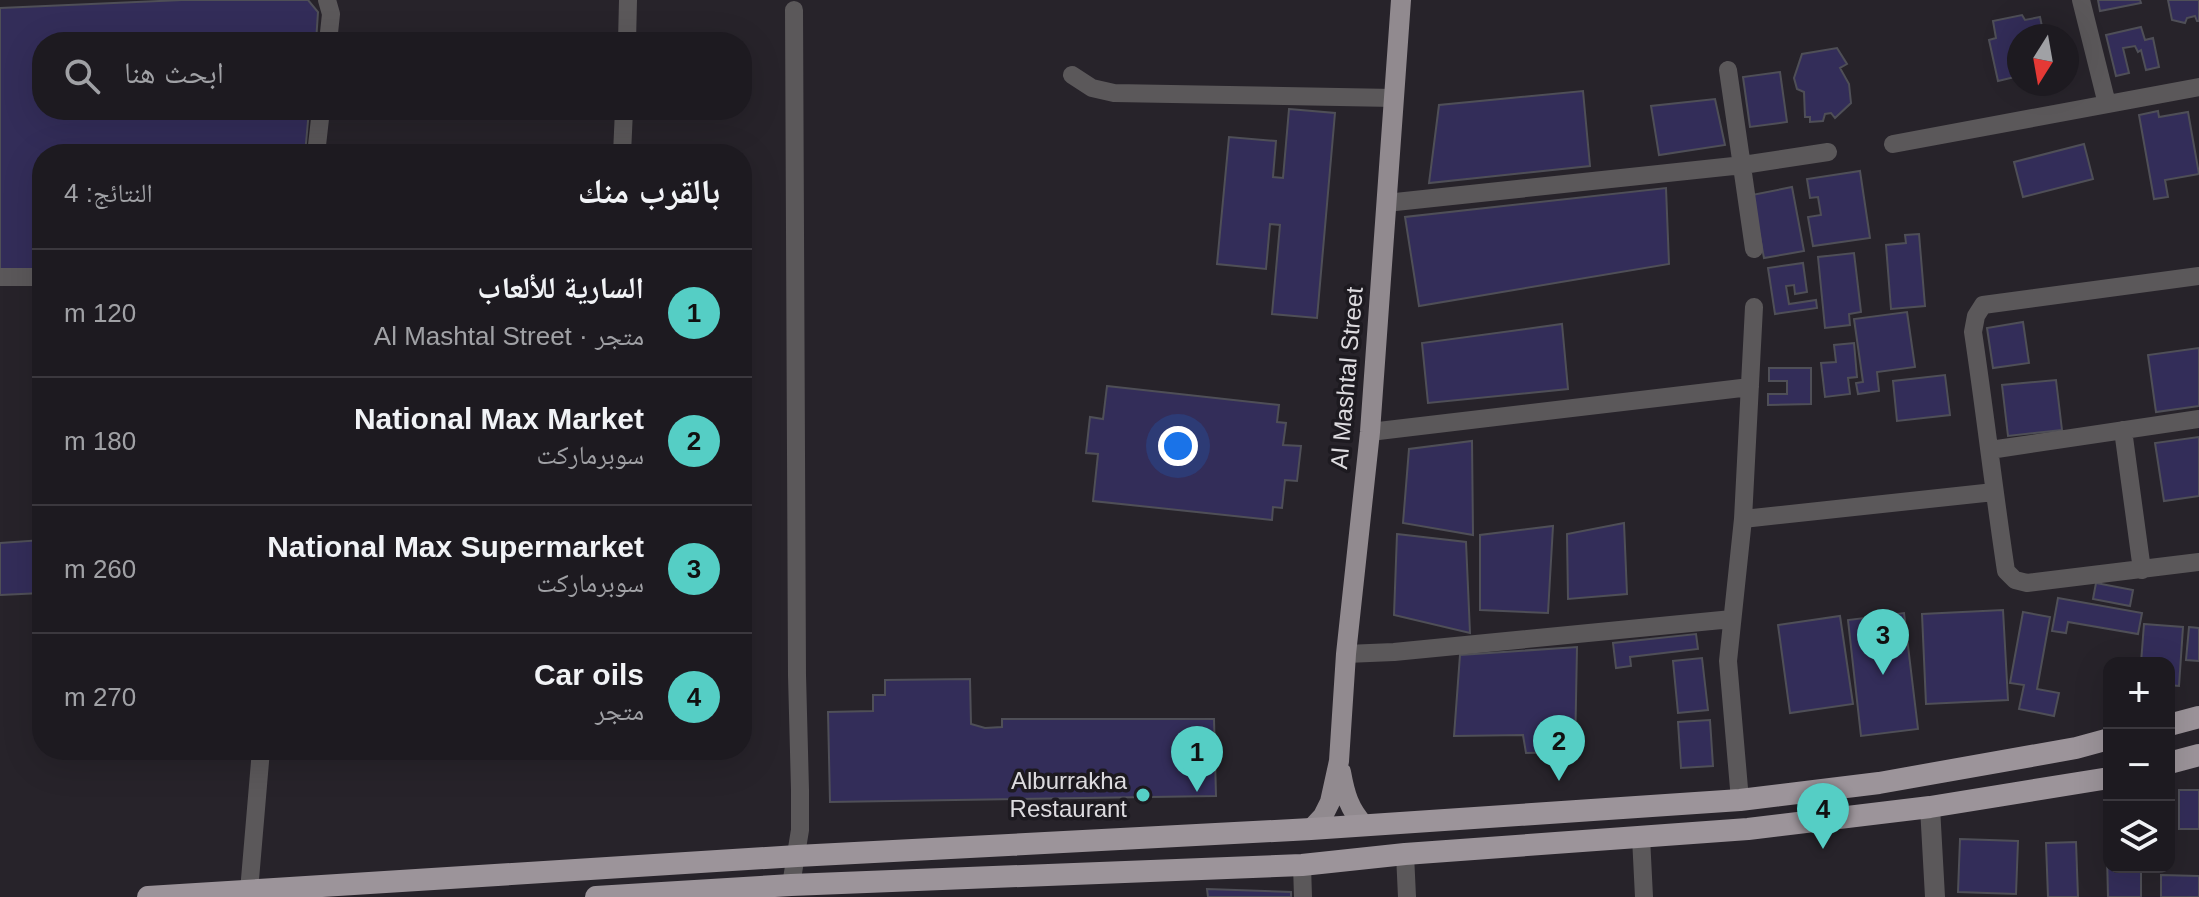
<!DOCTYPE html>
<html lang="ar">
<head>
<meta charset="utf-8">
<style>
	:root { --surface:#1d1a20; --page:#2a272d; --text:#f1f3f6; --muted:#a0a1a5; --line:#3b383e; --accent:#55cec5 }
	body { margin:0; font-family:Arial,"Noto Naskh Arabic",sans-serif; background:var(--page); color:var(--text); direction:rtl }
	.controls { position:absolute; right:24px; bottom:24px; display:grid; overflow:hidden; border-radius:16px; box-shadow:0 8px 32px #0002 }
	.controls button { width:72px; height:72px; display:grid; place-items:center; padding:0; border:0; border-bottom:2px solid var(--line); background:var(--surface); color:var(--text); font:40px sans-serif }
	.compass { position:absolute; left:2007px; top:24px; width:72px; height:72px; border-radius:50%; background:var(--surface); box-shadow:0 8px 32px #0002; rotate:191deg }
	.you { position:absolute; left:1178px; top:446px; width:28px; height:28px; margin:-20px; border:6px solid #fff; border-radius:50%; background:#1a73e8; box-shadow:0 0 0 12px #1a73e833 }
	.badge { display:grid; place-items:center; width:52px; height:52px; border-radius:50%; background:var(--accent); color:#111; font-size:26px; font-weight:700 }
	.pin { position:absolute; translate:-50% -66px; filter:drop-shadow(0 2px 4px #0008) }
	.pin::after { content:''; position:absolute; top:42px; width:28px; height:24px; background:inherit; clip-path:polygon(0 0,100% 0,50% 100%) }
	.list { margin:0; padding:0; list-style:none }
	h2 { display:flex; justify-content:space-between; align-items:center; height:104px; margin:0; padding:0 32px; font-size:34px }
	h2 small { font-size:26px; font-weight:400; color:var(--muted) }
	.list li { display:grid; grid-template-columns:52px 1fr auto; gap:24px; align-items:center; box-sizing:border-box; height:128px; padding:0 32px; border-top:2px solid var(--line) }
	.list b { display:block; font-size:30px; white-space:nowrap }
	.list p { margin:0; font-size:26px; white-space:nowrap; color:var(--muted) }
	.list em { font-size:26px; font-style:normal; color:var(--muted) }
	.icon { flex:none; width:44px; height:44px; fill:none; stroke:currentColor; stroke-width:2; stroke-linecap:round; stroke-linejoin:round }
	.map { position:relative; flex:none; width:2199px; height:897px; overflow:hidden; direction:ltr }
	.search { position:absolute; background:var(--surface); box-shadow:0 8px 32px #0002; left:32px; top:32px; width:720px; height:88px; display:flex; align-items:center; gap:20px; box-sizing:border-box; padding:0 28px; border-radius:32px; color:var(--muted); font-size:30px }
	.panel { position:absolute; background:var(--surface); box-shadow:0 8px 32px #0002; left:32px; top:144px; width:720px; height:616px; border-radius:32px; direction:rtl }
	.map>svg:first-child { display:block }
</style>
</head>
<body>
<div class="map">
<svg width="2199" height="897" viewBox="0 0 2199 897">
	<rect width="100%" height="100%" fill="#27232a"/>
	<path fill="#332d59" stroke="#4f4f57" stroke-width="2" d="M182 0H308L318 12 316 42H42V110H309L305 154H42V271L0 270V8Z
		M2098 0H2140L2141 3 2100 11Z
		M2168 0H2199V21H2197L2195 16 2187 18 2185 23 2172 20Z
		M2022 15 2025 20 2040 17 2044 36H2019V76L1998 81 1989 40 1996 38 1993 21Z
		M2141 27 2145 40 2153 38 2159 67 2146 70 2141 50 2138 52 2135 46 2123 48 2129 73 2116 76 2106 35Z
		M1837 48 1847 64 1840 68 1849 84 1851 103 1835 118 1831 113 1825 114 1823 121 1810 122V117H1805L1804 92 1797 89 1794 78 1802 54Z
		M1780 72 1787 122 1750 127 1743 77Z
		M1583 91 1590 166 1429 183 1439 105Z
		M1715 99 1725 145 1659 155 1651 106Z
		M1289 109 1335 113 1317 318 1272 314 1280 225 1270 224 1266 269 1217 264 1229 137 1276 141 1273 177 1283 178Z
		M2158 111 2159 117 2188 112 2199 174 2165 180 2168 197 2154 199 2139 115Z
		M2084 144 2093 179 2023 197 2014 162Z
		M1860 171 1870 238 1813 246 1808 217 1821 215 1818 197 1810 198 1807 179Z
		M1792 187 1804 251 1764 258 1752 195Z
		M1666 188 1669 264 1419 306 1405 217Z
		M1919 234 1925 306 1891 309 1886 245 1906 243 1905 235Z
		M1854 253 1861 312 1849 314 1850 325 1825 328 1818 257Z
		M1803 263 1807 292 1795 294 1794 285 1786 286 1789 304 1816 300 1817 308 1775 314 1768 268Z
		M1907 312 1915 367 1877 372 1879 391 1858 394 1856 383 1863 382 1854 319Z
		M2023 322 2029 363 1993 368 1987 328Z
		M1562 324 1568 389 1428 403 1422 343Z
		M1854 343 1857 377 1848 378 1850 394 1825 397 1821 363 1836 362 1834 345Z
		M2199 348V406L2156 412 2148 355Z
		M1769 368H1811V404L1768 405V394H1787V381H1769Z
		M1945 375 1950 415 1897 421 1893 381Z
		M2056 380 2062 430 2008 436 2002 385Z
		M1107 386 1279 405 1277 422 1286 423 1283 445 1301 446 1297 481 1285 480 1282 508 1273 507 1272 520 1093 501 1098 454 1086 453 1090 417 1103 419Z
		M2199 437V496L2164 501 2155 443Z
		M1472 441 1473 535 1403 523 1409 449Z
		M1624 523 1627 594 1568 599 1567 534Z
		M1553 526 1548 613 1480 610V535Z
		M1397 534 1466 542 1470 633 1394 615Z
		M42 540V593L0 595V543Z
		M2096 583 2133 590 2130 606 2093 599Z
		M2058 598 2142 613 2138 634 2068 622 2066 633 2052 631Z
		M2003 610 2008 700 1926 704 1922 614Z
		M2023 612 2050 617 2037 689 2059 693 2054 716 2019 709 2024 685 2010 683Z
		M1904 613 1918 729 1861 736 1848 620Z
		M1840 616 1853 704 1790 713 1778 625Z
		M2144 624 2183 627 2179 686 2169 685V663H2141Z
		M2189 627 2199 628V661L2186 660Z
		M1696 634 1698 649 1630 657 1631 666 1616 668 1613 643Z
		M1577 647 1575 752 1526 753 1523 735 1454 736 1460 655Z
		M1702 658 1708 710 1678 713 1673 661Z
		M970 679 971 724 985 728 1002 727V719H1214L1216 796 830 802 828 712 873 711V695H885V680Z
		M1710 720 1713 766 1681 768 1678 722Z
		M2179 790H2199V829H2179Z
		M1960 839 2018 841 2016 894 1958 892Z
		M2076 842 2078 897H2048L2046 843Z
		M2107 855H2109V867H2141V897H2108Z
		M2161 875 2199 876V897H2161Z
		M1207 889 1291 892V897H1208Z"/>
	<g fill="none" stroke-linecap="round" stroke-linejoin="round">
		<path stroke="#5b585a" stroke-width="18" d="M327 0 331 14 328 42
			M2081 0 2107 104
			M627 42 628 0
			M1728 70 1754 249
			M1072 75 1092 88 1114 93 1394 98
			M1893 144 2199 87
			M316 154 321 110
			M622 154 624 110
			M1386 203 1743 165 1828 152
			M2199 276 1983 305 1976 316 1973 332C1985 412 1994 492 2006 571L2015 580 2027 583 2199 562
			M0 277H42
			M2123 430 2142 570
			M1370 432 1750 387
			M1990 450 2199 419
			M1743 519 1994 492
			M1346 654 1394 652 1732 619
			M1740 800 1728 661 1743 519 1754 307
			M1641 837 1644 897
			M1405 854 1407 897
			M1302 865 1303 897
			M791 885 800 830V790L797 675 794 10
			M249 891 261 750"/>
		<path stroke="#5b585a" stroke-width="20" d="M1930 807 1935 897"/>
		<path stroke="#918a8f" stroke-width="20" d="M1341 772C1345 794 1349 809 1364 825
			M1311 829 1323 816 1330 802 1339 761 1346 654 1370 432 1401 0"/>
		<path stroke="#9c949a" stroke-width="22" d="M2169 725 2199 717
			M2169 763 2199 755
			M148 897 797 856 1311 829 1740 800 1879 783 2076 748 2109 739
			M596 897 791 885 1302 865 1405 854 1748 829 1930 807 2109 778"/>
	</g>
	<circle fill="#55cec5" stroke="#1d1a20" stroke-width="3" cx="1143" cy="795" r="8"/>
	<g text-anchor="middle" stroke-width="7" stroke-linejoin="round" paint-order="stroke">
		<g font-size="24" fill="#dddbdf" stroke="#1d1a20">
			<text transform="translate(1347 378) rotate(-85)" y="8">Al Mashtal Street</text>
		</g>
		<g font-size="24" fill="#dddbdf" stroke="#1d1a20" text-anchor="end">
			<text x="1127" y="789">Alburrakha<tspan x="1127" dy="28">Restaurant</tspan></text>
		</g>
	</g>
</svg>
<div class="controls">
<button>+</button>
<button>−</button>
<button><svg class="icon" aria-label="layers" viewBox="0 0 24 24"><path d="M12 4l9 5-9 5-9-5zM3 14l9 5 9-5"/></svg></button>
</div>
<svg class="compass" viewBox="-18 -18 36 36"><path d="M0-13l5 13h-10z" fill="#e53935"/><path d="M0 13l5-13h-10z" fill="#a0a1a5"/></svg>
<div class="you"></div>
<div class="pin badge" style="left:1197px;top:792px">1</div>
<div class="pin badge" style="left:1559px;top:781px">2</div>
<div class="pin badge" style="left:1883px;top:675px">3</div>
<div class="pin badge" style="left:1823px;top:849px">4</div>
<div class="search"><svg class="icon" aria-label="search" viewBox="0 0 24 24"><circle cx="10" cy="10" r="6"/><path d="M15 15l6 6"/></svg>ابحث هنا</div>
<section class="panel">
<h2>بالقرب منك<small>النتائج: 4</small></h2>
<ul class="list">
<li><span class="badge">1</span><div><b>السارية للألعاب</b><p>متجر · Al Mashtal Street</p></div><em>120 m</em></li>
<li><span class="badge">2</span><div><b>National Max Market</b><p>سوبرماركت</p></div><em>180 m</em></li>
<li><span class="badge">3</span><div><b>National Max Supermarket</b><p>سوبرماركت</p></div><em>260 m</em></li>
<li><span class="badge">4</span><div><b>Car oils</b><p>متجر</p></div><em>270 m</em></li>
</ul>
</section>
</div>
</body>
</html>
